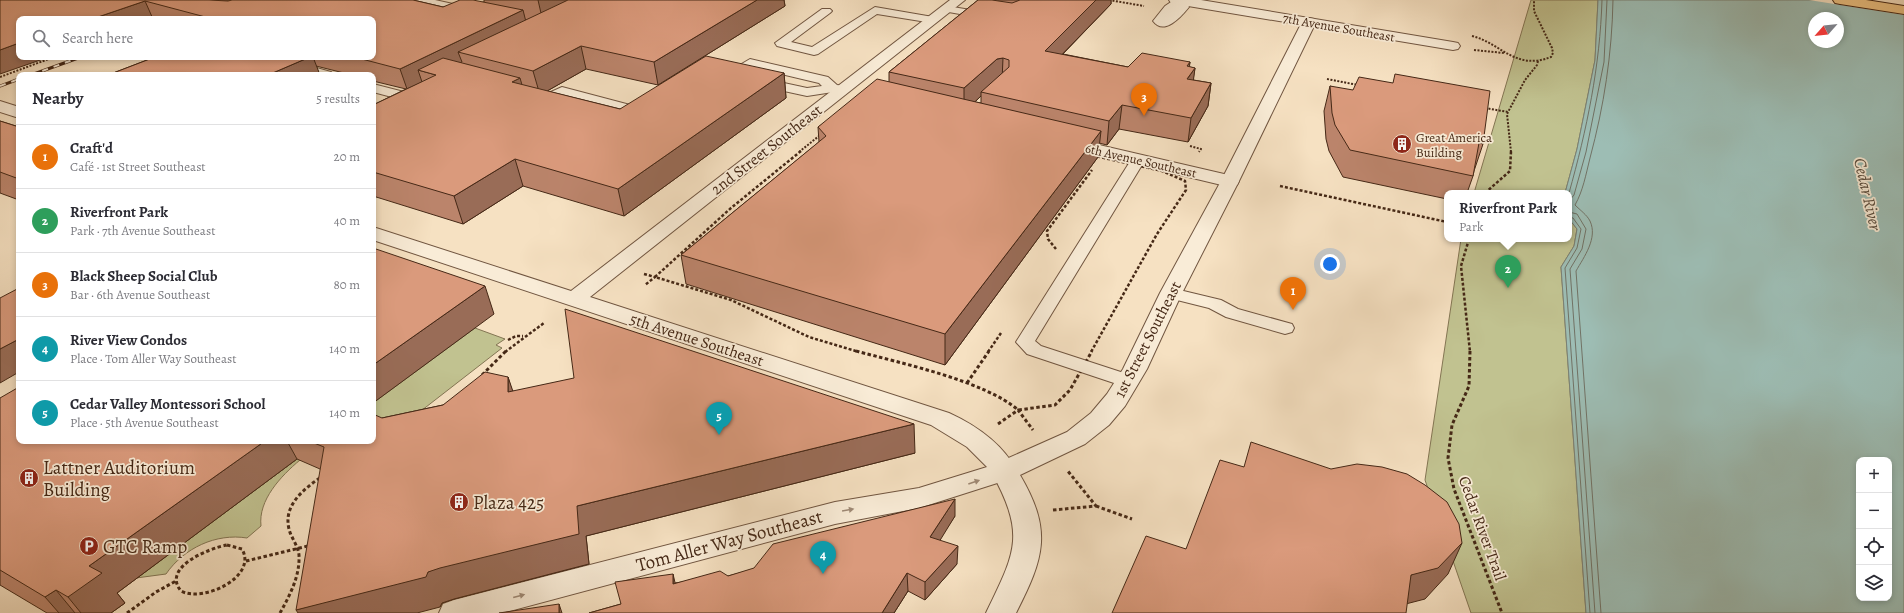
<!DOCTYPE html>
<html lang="en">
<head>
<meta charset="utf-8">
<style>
	:root { --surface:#fff; --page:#f7f7f7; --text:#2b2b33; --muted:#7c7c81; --line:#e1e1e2; --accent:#8f2418 }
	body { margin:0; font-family:Alegreya,serif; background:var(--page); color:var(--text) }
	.controls { position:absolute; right:12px; bottom:12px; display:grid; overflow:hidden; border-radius:8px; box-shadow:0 2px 6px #0003 }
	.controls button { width:36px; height:36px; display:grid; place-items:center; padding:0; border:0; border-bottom:1px solid var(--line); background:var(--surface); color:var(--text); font:20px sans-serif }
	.compass { position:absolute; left:1808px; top:12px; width:36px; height:36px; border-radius:50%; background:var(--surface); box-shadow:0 2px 6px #0003; rotate:243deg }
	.you { position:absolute; left:1330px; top:264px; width:14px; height:14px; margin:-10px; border:3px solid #fff; border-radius:50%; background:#1a73e8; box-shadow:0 0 0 6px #1a73e833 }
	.badge { display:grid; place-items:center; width:26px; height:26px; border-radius:50%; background:var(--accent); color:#fff; font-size:13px; font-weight:700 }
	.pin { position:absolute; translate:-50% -33px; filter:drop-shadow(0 1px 2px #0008) }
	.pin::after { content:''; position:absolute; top:21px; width:14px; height:12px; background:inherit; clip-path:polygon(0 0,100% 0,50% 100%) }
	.popup { position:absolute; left:1444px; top:190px; width:128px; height:52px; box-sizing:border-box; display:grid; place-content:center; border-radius:8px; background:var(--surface); filter:drop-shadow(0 1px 3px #0005); font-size:13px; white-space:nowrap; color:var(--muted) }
	.popup b { font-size:15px; color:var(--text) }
	.popup::after { content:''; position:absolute; left:50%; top:100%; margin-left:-8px; border:8px solid transparent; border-top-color:var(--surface) }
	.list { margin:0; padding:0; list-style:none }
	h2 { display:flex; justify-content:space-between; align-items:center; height:52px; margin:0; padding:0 16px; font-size:17px }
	h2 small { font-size:13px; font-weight:400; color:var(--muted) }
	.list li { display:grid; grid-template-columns:26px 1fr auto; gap:12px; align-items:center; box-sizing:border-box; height:64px; padding:0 16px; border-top:1px solid var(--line) }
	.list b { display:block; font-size:15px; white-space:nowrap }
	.list p { margin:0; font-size:13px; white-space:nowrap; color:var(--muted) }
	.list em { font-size:13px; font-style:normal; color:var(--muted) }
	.icon { flex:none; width:22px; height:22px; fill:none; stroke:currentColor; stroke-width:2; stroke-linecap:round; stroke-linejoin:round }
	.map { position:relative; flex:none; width:1904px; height:613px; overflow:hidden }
	.search { position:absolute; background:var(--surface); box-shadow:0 2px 6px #0003; left:16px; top:16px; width:360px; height:44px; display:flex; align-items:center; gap:10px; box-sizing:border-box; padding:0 14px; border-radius:8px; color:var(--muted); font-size:15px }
	.panel { position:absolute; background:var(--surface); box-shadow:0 2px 6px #0003; left:16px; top:72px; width:360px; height:372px; border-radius:8px }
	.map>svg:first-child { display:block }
</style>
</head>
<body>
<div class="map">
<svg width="1904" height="613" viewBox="0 0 1904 613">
	<rect width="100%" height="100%" fill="#f6e1c2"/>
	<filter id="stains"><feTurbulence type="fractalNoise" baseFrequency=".005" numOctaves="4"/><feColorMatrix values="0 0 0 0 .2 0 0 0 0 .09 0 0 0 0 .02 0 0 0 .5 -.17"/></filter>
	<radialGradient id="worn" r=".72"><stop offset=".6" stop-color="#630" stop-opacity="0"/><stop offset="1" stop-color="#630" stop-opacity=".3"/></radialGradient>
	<path fill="#c1c290" stroke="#837553" d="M1531 0H1598L1595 60 1577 149 1565 193H1474Z
		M1569 218 1577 229 1574 246 1561 267 1586 613H1471L1425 480 1461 239H1569Z
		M475 328 505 339 496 345 502 348 381 442 373 438V403Z
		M297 459 300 460C281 476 258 500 261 526L247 538C216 533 184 548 166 574L136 578Z"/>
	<path fill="#9dbdb4" stroke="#7a8175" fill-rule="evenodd" d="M1598 0H1904V613H1586L1561 267 1574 246 1577 229 1569 219V193H1565L1577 149 1595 60ZM1814 18H1838V42H1814ZM1859 460H1889V598H1859Z"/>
	<path fill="#f6e1c2" d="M1809 0H1904V15Z"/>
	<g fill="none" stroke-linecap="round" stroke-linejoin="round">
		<path stroke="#717265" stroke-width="1" d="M1569 193C1587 129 1600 66 1602 0
			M1569 201 1574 195 1586 152 1604 62 1607 0
			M1569 212 1577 214 1586 229 1582 249 1570 269 1595 613
			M1569 217 1573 218 1581 229 1577 248 1565 268 1590 613
			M1601 613 1576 271C1584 257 1598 238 1590 221 1587 215 1580 210 1575 205 1583 191 1586 174 1590 158 1604 106 1612 54 1613 0"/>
		<defs>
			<path id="service" d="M1174 0H1186L1189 7C1181 17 1164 36 1153 21L1165 6Z
				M947 6 988 13 994 16 988 19 943 11 941 9 943 7Z
				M875 7 933 17 939 20 933 23 877 14 818 54 814 55 777 46 775 43 822 9H830L832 11 830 13 791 42 812 47Z
				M257 57H277L331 72 333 75H313L259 60Z
				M750 59 828 77 837 85 848 87 850 90 843 94 833 92 807 96 761 86 756 85 755 82 756 79 761 78 807 88 822 86 819 83 752 67 741 74V79L736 80 728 78 726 75 728 72Z
				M373 84 412 94 414 97 412 100 407 101 373 92Z
				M562 87 634 106 641 102H651L653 105 641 114 636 115 563 95 543 105 531 102 529 99 531 96H542Z
				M1138 156 1143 157 1145 160 1035 341 1041 346 1133 376 1136 381 1133 386 1126 387 1027 354 1016 342 1131 160 1133 157Z
				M1171 288 1221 300 1238 309 1292 324 1294 328 1292 332 1285 334 1226 317 1209 308 1165 297 1162 293 1165 289Z"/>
			<path id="minor" d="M410 0H435L480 10 482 13 480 16 475 17 412 3Z
				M950 0H965L590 297 949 413C977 426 1002 443 1017 471L1013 478 919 508 835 524 502 613H439L443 604 454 600 835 502 919 488 987 467 967 447 931 425 373 240V227L571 291Z
				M1169 0H1201L1453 42 1458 43 1460 46 1458 49 1453 50 1176 4 1171 3Z
				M0 101 19 107V118L0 112Z
				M1069 138 1237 177 1239 181 1237 185 1230 187 1063 147 1060 143 1063 139Z"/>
			<path id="tertiary" d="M1309 18 1314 19 1316 22 1239 181 1182 293 1147 369 1125 406 1109 425 1085 444 1020 475C1053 531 1044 558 1016 613H986C1016 551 1026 535 991 471L995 464 1067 432 1091 413 1107 394 1123 369 1160 293 1221 181 1302 22 1304 19Z"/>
			<path id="primary" d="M1833 0H1866L1904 6V14L1840 4 1835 3Z"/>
		</defs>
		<use href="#service" stroke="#715641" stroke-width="2"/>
		<use href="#minor" stroke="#715641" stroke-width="2"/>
		<use href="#tertiary" stroke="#715641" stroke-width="2"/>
		<use href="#primary" stroke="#452816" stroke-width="2"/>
		<path stroke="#452816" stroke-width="2" stroke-dasharray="2 1.5" stroke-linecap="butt" d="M1109 0 1144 6
			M1472 36C1501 43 1515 71 1551 57L1553 53 1552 48 1534 11V0
			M1474 50 1504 53
			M0 77 54 57
			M1327 79 1358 85
			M1485 108 1508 112
			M1190 146 1201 149 1199 152
			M799 152 839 120 858 108H879L1078 152
			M1511 152 1507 114 1525 80 1537 65 1538 61"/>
		<path stroke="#452816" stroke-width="2.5" stroke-dasharray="3 2" stroke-linecap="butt" d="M801 151 731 208 655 277 731 300 809 337 859 352
			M1073 151 1162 171 1185 181 1186 190 1157 234 1091 352
			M1280 186 1447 222
			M1485 193 1510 171 1511 151
			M1469 239 1461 266 1470 352
			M1056 249 1048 239 1047 231 1092 170
			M644 274 655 277 645 285
			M508 340 516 336H523
			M505 352 544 323
			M988 352 1001 333"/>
		<path stroke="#452816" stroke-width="3" stroke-dasharray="3.5 2.5" stroke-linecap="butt" d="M856 351C900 363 985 381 1018 410L1055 405 1070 390 1092 351
			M1470 351 1469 386 1452 425 1448 458 1454 489 1502 613
			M482 375 506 351
			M967 383 989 351
			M998 424 1018 410 1033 430
			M1096 506 1132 519
			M1053 510 1096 506 1067 470
			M227 545 242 549C258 577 203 603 181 591 161 567 210 548 227 545Z
			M246 561 308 546
			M127 613 156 592 176 581
			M280 613C290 595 300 576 299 555 298 545 291 538 289 529 283 505 304 489 321 477"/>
		<use href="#service" fill="#f9ecd7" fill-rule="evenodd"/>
		<use href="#minor" fill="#f9ecd7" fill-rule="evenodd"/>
		<use href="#tertiary" fill="#f9ecd7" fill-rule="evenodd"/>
		<use href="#primary" fill="#ebc081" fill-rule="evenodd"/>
		<defs>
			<path id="rail" d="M31 75 81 57
				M0 86 19 79"/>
		</defs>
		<use href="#rail" stroke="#452816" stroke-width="3"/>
		<use href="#rail" stroke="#f9ecd7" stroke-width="2" stroke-dasharray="6" stroke-linecap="butt"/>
	</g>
	<path fill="#bb846b" stroke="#452816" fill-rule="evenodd" d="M0 0H413L443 7 484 2V0H784L785 6 658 85 586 69 547 91 620 109 784 73 786 98 624 216 523 186 463 224 373 196V105L406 89 373 81V75H352L316 66 320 75H108L155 57H373V19H19Z
		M978 0H1111V4L1063 54 1128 67 1190 62 1189 67 1195 68 1193 80 1211 83 1208 106 1188 142 1119 129 1107 145 1099 143 1098 157 945 365 686 284 681 255 819 142 818 127 889 82V72ZM981 96V103L975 102Z
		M1330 86 1483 144 1474 171 1473 176 1467 193H1447V199L1343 177 1329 151 1326 139 1324 111Z
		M0 121 19 127V200L0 193Z
		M508 377 512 391 915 453 586 536 589 564 454 599 442 603 440 607 320 469 297 459 117 593 125 603 111 613H47L0 585V398L19 441H373L382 418 443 405Z
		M955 516 939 540 957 564 925 600 908 591 894 613H589L621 604 675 583 728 576Z"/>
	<path fill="#996c57" stroke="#452816" d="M209 0H264L220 16Z
		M538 0H588L543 22Z
		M757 0H784L785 6 658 85 654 62Z
		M1096 0H1111V4L1044 73 1045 51Z
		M145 1 153 19H92Z
		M523 10 528 30 458 52 462 62 436 75 418 70 422 82 407 89 400 69Z
		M19 43V57H49L0 74V50Z
		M581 46 586 69 540 95 533 71Z
		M310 57H313L320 75H268Z
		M1003 58 1002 81 981 92V96L964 112V88L997 59Z
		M1190 62 1188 78 1195 68 1192 91 1184 102 1187 66Z
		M784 73 786 98 624 216 618 189Z
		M520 78 527 102 512 82Z
		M1211 83 1208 106 1188 142 1191 118Z
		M1122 105 1119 129 1107 145 1109 121Z
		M1101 131 1098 157 945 365V334Z
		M515 159 523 186 463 224 454 196Z
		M485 286 494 314 373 403V365Z
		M19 339V372L0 383V349Z
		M508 377 518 406 508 392Z
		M914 424 915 453 586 536 589 564 454 599 442 603 440 607 417 613H298L296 610 428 572 577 506Z
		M265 441H287L297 459 117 593 125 603 111 613H81L68 597 89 566Z
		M955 499V516L931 555 930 537Z
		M1462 543 1448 574 1425 599 1398 606 1411 575Z
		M958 546 957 564 925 600V582Z
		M907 573 908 591 894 613H882Z
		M673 574 677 591 673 584Z
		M56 590 75 613H59L45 597Z
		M559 604 562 613H559Z"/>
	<path fill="#da9a7c" stroke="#452816" d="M0 0H209L228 1 232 0H413L443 7 460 0H473L523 10 400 69 354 57H373V19H213L145 1 92 19H19V43L0 50Z
		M568 0H757L654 62 581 46 533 71 458 52Z
		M978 0H992L1012 3 1020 0H1096L1045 51 1128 67 1142 53 1190 62 1187 66 1195 68 1187 79 1211 83 1191 118 1122 105 1109 121 981 92 1009 67V60L1003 58 997 59 964 88 889 72Z
		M706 56 784 73 618 189 515 159 454 196 373 172V105L436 75 418 70 443 58 520 78 512 82 620 109Z
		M155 57H310L268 75H108Z
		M1395 74 1490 91 1483 144 1479 143 1473 176 1350 150 1335 125 1332 113 1330 86 1353 90 1359 77 1393 83Z
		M877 79 1101 131 945 334 681 255 826 136 818 127Z
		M0 121 19 127V179L0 172Z
		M373 248 485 286 373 365Z
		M19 288V339L0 349V298Z
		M565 309 914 424 577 506 579 534 440 568 428 572 426 577 296 610 324 447 309 441H373V414L382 418 443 405 485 372 508 377V392L574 378Z
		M19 387V441H265L89 566 102 573 68 597 56 590 45 597 0 570V398Z
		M1251 442 1331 469 1357 464 1382 467 1407 474 1425 485 1447 502 1459 524 1462 543 1438 568 1411 575 1406 613H1112L1146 536 1186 549 1220 460 1244 467Z
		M955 499 930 537 958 546 925 582 907 573 882 613H589L621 604 615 582 673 574V584L720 571 728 576 754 568 773 544Z
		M559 604V613H499Z"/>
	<defs><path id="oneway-solid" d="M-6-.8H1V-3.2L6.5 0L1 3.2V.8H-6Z"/></defs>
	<g fill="#9f8a76">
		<use href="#oneway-solid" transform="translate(974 482) rotate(-19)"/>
		<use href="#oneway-solid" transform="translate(848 510) rotate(-10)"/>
		<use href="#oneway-solid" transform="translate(519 596) rotate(-15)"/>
	</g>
	<defs>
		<symbol id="building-disc" viewBox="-11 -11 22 22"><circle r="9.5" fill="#8f2418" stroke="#f9ecd7"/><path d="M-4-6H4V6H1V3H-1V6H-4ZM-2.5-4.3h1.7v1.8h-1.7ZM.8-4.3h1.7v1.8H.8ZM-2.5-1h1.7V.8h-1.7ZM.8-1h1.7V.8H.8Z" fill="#fff"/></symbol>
		<symbol id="parking-disc" viewBox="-11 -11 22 22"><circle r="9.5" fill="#8f2418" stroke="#f9ecd7"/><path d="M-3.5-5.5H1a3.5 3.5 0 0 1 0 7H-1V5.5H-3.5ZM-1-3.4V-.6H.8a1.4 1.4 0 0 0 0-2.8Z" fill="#fff"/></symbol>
	</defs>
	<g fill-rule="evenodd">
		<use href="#building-disc" x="1391" y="133" width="22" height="22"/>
		<use href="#building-disc" x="18" y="467" width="22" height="22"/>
		<use href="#building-disc" x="448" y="491" width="22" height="22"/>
		<use href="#parking-disc" x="78" y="535" width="22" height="22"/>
	</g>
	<g text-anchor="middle" stroke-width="3.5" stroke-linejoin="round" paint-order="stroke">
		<g font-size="13" fill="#452816" stroke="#f9ecd7">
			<text transform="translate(1339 27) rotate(10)" y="5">7th Avenue Southeast</text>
			<text transform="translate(1141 160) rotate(13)" y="5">6th Avenue Southeast</text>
		</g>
		<g font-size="13" fill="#452816" stroke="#f9ecd7" text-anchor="start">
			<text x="1416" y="142">Great America<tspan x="1416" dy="15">Building</tspan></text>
		</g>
		<g font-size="16" fill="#452816" stroke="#f9ecd7">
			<text transform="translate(766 149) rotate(-38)" y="6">2nd Street Southeast</text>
			<text transform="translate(697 339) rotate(18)" y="6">5th Avenue Southeast</text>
			<text transform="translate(1147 339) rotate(-63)" y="6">1st Street Southeast</text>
			<text transform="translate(1483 528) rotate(70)" y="6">Cedar River Trail</text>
		</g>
		<g font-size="17" font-style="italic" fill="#5b4d3e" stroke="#f9ecd7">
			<text transform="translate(1868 194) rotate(77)" y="6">Cedar River</text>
		</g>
		<g font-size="19" fill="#452816" stroke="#f9ecd7" text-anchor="start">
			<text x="43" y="474">Lattner Auditorium<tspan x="43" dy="22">Building</tspan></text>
			<text x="473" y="509">Plaza 425</text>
			<text x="103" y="553">GTC Ramp</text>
		</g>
		<g font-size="19" fill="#452816" stroke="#f9ecd7">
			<text transform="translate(729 540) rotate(-15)" y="7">Tom Aller Way Southeast</text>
		</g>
	</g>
	<rect width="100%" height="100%" filter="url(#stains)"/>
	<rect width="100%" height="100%" fill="url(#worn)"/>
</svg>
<div class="controls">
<button>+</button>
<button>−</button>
<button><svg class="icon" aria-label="locate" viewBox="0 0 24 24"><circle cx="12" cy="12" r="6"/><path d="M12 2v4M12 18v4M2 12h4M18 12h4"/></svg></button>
<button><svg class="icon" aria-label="layers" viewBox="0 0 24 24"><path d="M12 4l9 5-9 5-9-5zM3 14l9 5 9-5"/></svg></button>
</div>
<svg class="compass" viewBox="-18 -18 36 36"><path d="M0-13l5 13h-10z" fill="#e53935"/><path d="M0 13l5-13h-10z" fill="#7c7c81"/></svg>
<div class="you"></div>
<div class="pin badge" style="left:1293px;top:310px;background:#e8710a">1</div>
<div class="pin badge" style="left:1508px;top:288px;background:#2e9e5b">2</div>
<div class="popup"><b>Riverfront Park</b>Park</div>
<div class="pin badge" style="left:1144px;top:116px;background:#e8710a">3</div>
<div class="pin badge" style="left:823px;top:574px;background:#0f9aa8">4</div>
<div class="pin badge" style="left:719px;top:435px;background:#0f9aa8">5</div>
<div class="search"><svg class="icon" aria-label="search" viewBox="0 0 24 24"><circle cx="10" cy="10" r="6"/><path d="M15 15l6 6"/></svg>Search here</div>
<section class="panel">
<h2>Nearby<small>5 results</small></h2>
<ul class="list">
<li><span class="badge" style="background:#e8710a">1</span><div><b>Craft'd</b><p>Café · 1st Street Southeast</p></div><em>20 m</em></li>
<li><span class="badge" style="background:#2e9e5b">2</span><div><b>Riverfront Park</b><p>Park · 7th Avenue Southeast</p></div><em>40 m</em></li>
<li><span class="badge" style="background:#e8710a">3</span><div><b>Black Sheep Social Club</b><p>Bar · 6th Avenue Southeast</p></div><em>80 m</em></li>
<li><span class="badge" style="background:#0f9aa8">4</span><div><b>River View Condos</b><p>Place · Tom Aller Way Southeast</p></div><em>140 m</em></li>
<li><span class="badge" style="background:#0f9aa8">5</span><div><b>Cedar Valley Montessori School</b><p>Place · 5th Avenue Southeast</p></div><em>140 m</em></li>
</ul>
</section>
</div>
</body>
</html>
